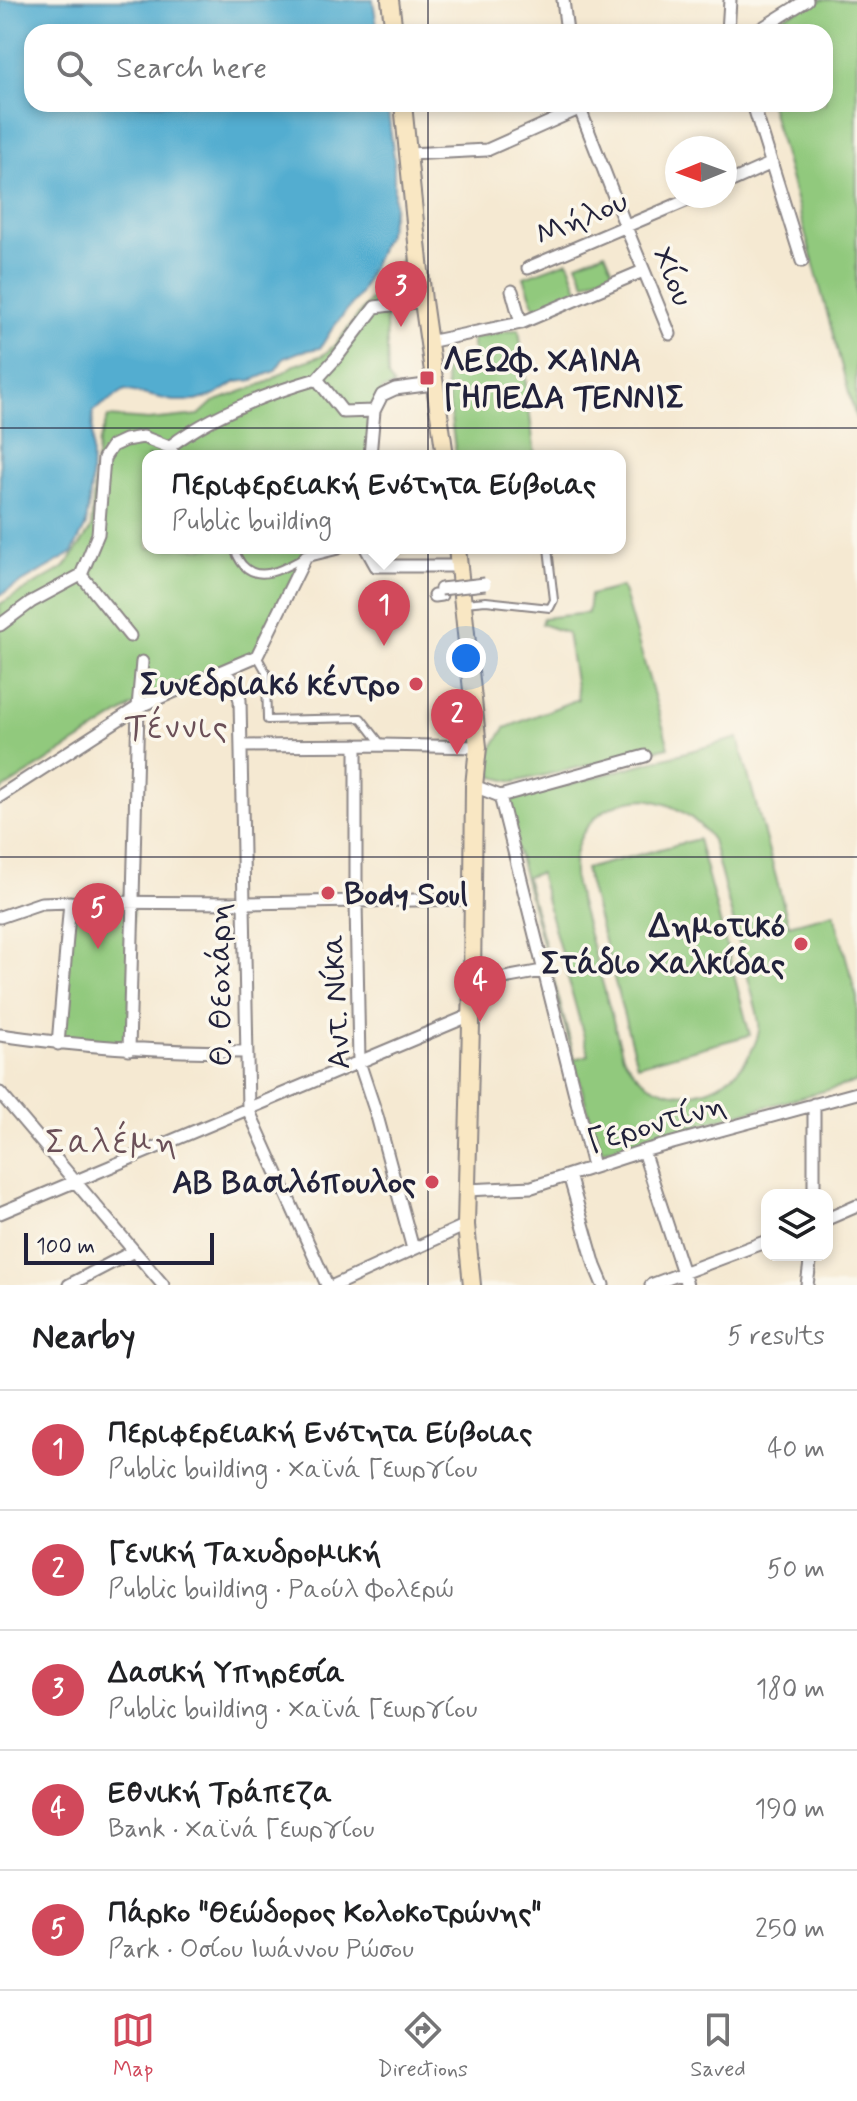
<!DOCTYPE html>
<html lang="en">
<head>
<meta charset="utf-8">
<style>
	:root { --surface:#fff; --page:#f2f2f2; --text:#202124; --muted:#757577; --line:#e0e0e0; --accent:#d1495b }
	body { margin:0; font-family:Mynerve,sans-serif; background:var(--page); color:var(--text) }
	.controls { position:absolute; right:24px; bottom:24px; display:grid; overflow:hidden; border-radius:16px; box-shadow:0 4px 12px #0003 }
	.controls button { width:72px; height:72px; display:grid; place-items:center; padding:0; border:0; border-bottom:2px solid var(--line); background:var(--surface); color:var(--text); font:40px sans-serif }
	.compass { position:absolute; left:665px; top:136px; width:72px; height:72px; border-radius:50%; background:var(--surface); box-shadow:0 4px 12px #0003; rotate:269deg }
	.scale { position:absolute; left:24px; bottom:20px; width:190px; box-sizing:border-box; padding-left:8px; border:4px solid #22223b; border-top:0; font-size:22px; line-height:28px; white-space:nowrap; color:#22223b; -webkit-text-stroke:6px #fbf7ec; paint-order:stroke }
	.you { position:absolute; left:466px; top:658px; width:28px; height:28px; margin:-20px; border:6px solid #fff; border-radius:50%; background:#1a73e8; box-shadow:0 0 0 12px #1a73e833 }
	.badge { display:grid; place-items:center; width:52px; height:52px; border-radius:50%; background:var(--accent); color:#fff; font-size:26px; font-weight:700 }
	.pin { position:absolute; translate:-50% -66px; filter:drop-shadow(0 2px 4px #0008) }
	.pin::after { content:''; position:absolute; top:42px; width:28px; height:24px; background:inherit; clip-path:polygon(0 0,100% 0,50% 100%) }
	.popup { position:absolute; left:142px; top:450px; width:484px; height:104px; box-sizing:border-box; display:grid; place-content:center; border-radius:16px; background:var(--surface); filter:drop-shadow(0 2px 6px #0005); font-size:26px; white-space:nowrap; color:var(--muted) }
	.popup b { font-size:30px; color:var(--text) }
	.popup::after { content:''; position:absolute; left:50%; top:100%; margin-left:-16px; border:16px solid transparent; border-top-color:var(--surface) }
	.list { margin:0; padding:0; list-style:none }
	h2 { display:flex; justify-content:space-between; align-items:center; height:104px; margin:0; padding:0 32px; font-size:34px }
	h2 small { font-size:26px; font-weight:400; color:var(--muted) }
	.list li { display:grid; grid-template-columns:52px 1fr auto; gap:24px; align-items:center; box-sizing:border-box; height:120px; padding:0 32px; border-top:2px solid var(--line) }
	.list b { display:block; font-size:30px; white-space:nowrap }
	.list p { margin:0; font-size:26px; white-space:nowrap; color:var(--muted) }
	.list em { font-size:26px; font-style:normal; color:var(--muted) }
	.icon { flex:none; width:44px; height:44px; fill:none; stroke:currentColor; stroke-width:2; stroke-linecap:round; stroke-linejoin:round }
	.map { position:relative; flex:none; width:857px; height:1285px; overflow:hidden }
	.search { position:absolute; background:var(--surface); box-shadow:0 4px 12px #0003; left:24px; right:24px; top:24px; height:88px; display:flex; align-items:center; gap:20px; box-sizing:border-box; padding:0 28px; border-radius:24px; color:var(--muted); font-size:30px }
	.sheet { height:704px; background:var(--surface) }
	nav { display:flex; justify-content:space-around; align-items:center; box-sizing:border-box; height:112px; border-top:2px solid var(--line); background:var(--surface); font-size:22px; color:var(--muted) }
	nav a { display:grid; justify-items:center; gap:4px }
	nav .on { color:var(--accent) }
	.map>svg:first-child { display:block }
</style>
</head>
<body>
<div class="map">
<svg width="857" height="1285" viewBox="0 0 857 1285">
	<rect width="100%" height="100%" fill="#fbf7ec"/>
	<filter id="ink" filterUnits="userSpaceOnUse"><feTurbulence type="fractalNoise" baseFrequency=".0125" numOctaves="2"/><feDisplacementMap in="SourceGraphic" scale="16" xChannelSelector="R" yChannelSelector="G"/><feConvolveMatrix kernelMatrix="1 2 1 2 8 2 1 2 1" color-interpolation-filters="sRGB"/></filter>
	<filter id="wash" filterUnits="userSpaceOnUse"><feTurbulence type="fractalNoise" baseFrequency=".006" numOctaves="4" result="noise"/><feDisplacementMap in="SourceGraphic" scale="32" xChannelSelector="R" yChannelSelector="G"/><feGaussianBlur stdDeviation="1.8" result="paint"/><feColorMatrix in="noise" values="0 0 0 0 0 0 0 0 0 0 0 0 0 0 0 0 0 1.4 0 .05"/><feComposite in="paint" operator="in"/></filter>
	<g filter="url(#wash)">
		<rect width="100%" height="100%" fill="#f5e9d2"/>
		<path fill="#91c97d" stroke="#5a765c" stroke-width="2" fill-rule="evenodd" d="M820 0H857L856 419 770 104H825V32L750 31Z
			M413 244 418 288 386 319 388 377 394 386 382 390 367 456H148V548H329L305 555 254 653 133 706 0 791V604L65 567 91 529 98 444 108 417 148 420 199 415 213 402 268 382 295 365 323 355 335 345Z
			M605 252 613 271 585 283 577 263Z
			M568 261 579 292 535 308 524 277Z
			M519 329 535 456H456L444 366 474 360 472 338Z
			M622 587 669 747 514 782 493 777 488 755 505 728 578 699 567 633 541 624 543 618 588 613 590 595Z
			M738 738 789 925 834 913 857 998V1082L599 1152 504 802ZM646 799C674 804 696 816 712 840L757 1012C758 1018 760 1025 759 1030 758 1039 754 1046 750 1054 730 1089 684 1106 648 1083 637 1077 630 1067 623 1056L575 885C568 836 596 801 646 799ZM539 873 589 1055 575 1059 526 877Z
			M698 839 750 1035 637 1065 585 869Z
			M70 902 133 903 129 1050 58 1044Z"/>
		<path fill="#52add0" stroke="#3a6886" stroke-width="2" d="M0 0H373L378 32H32V104H387L394 158V206L389 229 360 294 332 329 320 348 299 352 284 358 275 371 253 380 236 382 216 395 196 401H173L125 390 93 411 91 485 86 525 72 553 0 595Z"/>
	</g>
	<g filter="url(#ink)">
		<g fill="none" stroke-linecap="round" stroke-linejoin="round">
			<defs>
				<path id="lane" d="M233 548C236 553 239 561 243 565 260 584 286 567 303 558
					M464 603 486 601 550 608 554 600 548 548
					M257 656 266 672 267 720 361 718 382 745"/>
				<path id="street" d="M563 0 567 32
					M728 32 730 0
					M756 32 807 0
					M578 104 626 227 670 334
					M753 104 802 261
					M409 154 487 150 590 104
					M725 184 772 163
					M528 268 697 196
					M512 291 521 323
					M428 342 521 323 643 271
					M317 379 337 357 375 307 423 301
					M169 447C212 414 265 394 317 379L343 412 374 411
					M370 456 374 411 382 395 395 389 433 384
					M366 548 376 566H459
					M81 575 130 636
					M434 596 441 595V589
					M0 625 31 602 81 575 98 534 104 458 112 446 125 440 143 437 169 447 175 456
					M224 672 234 682 240 700 248 1109 327 1285
					M356 745V902L359 1062 377 1116 413 1249
					M241 746 382 745 478 747
					M474 786 500 796 645 756
					M0 796 138 707 257 656 306 556 338 548
					M500 796 593 1166
					M0 917 41 903 70 902 244 903 472 899
					M472 984 542 971
					M0 1035C82 1047 164 1052 247 1052
					M58 1044 70 902
					M129 1050 138 707 142 662
					M0 1093 163 1285
					M643 1151 687 1285
					M569 1175 595 1266 603 1285
					M467 1190 532 1187 643 1151 857 1093
					M814 1195V1104
					M0 1213 471 1015
					M827 1219 857 1206
					M69 1285 134 1251
					M335 1285 466 1225
					M651 1285 767 1241
					M807 1285 811 1255"/>
				<path id="secondary" d="M390 0 394 32
					M403 104 423 301 445 456
					M457 548 478 747 474 786 472 984 466 1225 472 1285"/>
			</defs>
			<use href="#lane" stroke="#8c8686" stroke-width="10"/>
			<use href="#street" stroke="#8c8686" stroke-width="15"/>
			<use href="#secondary" stroke="#8c8686" stroke-width="20"/>
			<use href="#lane" stroke="#fff" stroke-width="6"/>
			<use href="#street" stroke="#fff" stroke-width="11"/>
			<use href="#secondary" stroke="#f9e7c3" stroke-width="16"/>
			<defs>
				<path id="street-bridge" d="M441 589 485 584"/>
			</defs>
			<use href="#street-bridge" stroke="#8c8686" stroke-width="15" stroke-linecap="butt"/>
			<use href="#street-bridge" stroke="#fff" stroke-width="11"/>
		</g>
	</g>
	<path fill="none" stroke="#22223b" stroke-width="2" stroke-opacity="0.55" d="M428 0V32M428 104V1285M0 428H857M0 857H857"/>
	<g fill="#d1495b" stroke="#fbf7ec" stroke-width="3">
		<rect x="419" y="370" width="16" height="16" rx="4"/>
		<circle cx="416" cy="684" r="8"/>
		<circle cx="328" cy="893" r="8"/>
		<circle cx="801" cy="944" r="8"/>
		<circle cx="432" cy="1182" r="8"/>
	</g>
	<g text-anchor="middle" stroke-width="7" stroke-linejoin="round" paint-order="stroke">
		<g font-size="32" fill="#22223b" stroke="#fbf7ec">
			<text transform="translate(581 217) rotate(-23)" y="11">Μήλου</text>
			<text transform="translate(674 276) rotate(67)" y="11">Χίου</text>
			<text transform="translate(219 985) rotate(-91)" y="11">Θ. Θεοχάρη</text>
			<text transform="translate(335 1002) rotate(-93)" y="11">Αντ. Νίκα</text>
			<text transform="translate(656 1122) rotate(-16)" y="11">Γεροντίνη</text>
		</g>
		<g font-size="32" font-weight="bold" fill="#22223b" stroke="#fbf7ec" text-anchor="end">
			<text x="443" y="371" text-anchor="start">ΛΕΩΦ. ΧΑΙΝΑ<tspan x="443" dy="37">ΓΗΠΕΔΑ ΤΕΝΝΙΣ</tspan></text>
			<text x="400" y="695">Συνεδριακό κέντρο</text>
			<text x="344" y="904" text-anchor="start">Body Soul</text>
			<text x="785" y="937">Δημοτικό<tspan x="785" dy="37">Στάδιο Χαλκίδας</tspan></text>
			<text x="416" y="1193">ΑΒ Βασιλόπουλος</text>
		</g>
		<g font-size="34" letter-spacing="2" fill="#6b5058" stroke="#fbf7ec">
			<text x="177" y="738">Τέννις</text>
			<text x="112" y="1153">Σαλέμη</text>
		</g>
	</g>
</svg>
<div class="controls">
<button><svg class="icon" aria-label="layers" viewBox="0 0 24 24"><path d="M12 4l9 5-9 5-9-5zM3 14l9 5 9-5"/></svg></button>
</div>
<svg class="compass" viewBox="-18 -18 36 36"><path d="M0-13l5 13h-10z" fill="#e53935"/><path d="M0 13l5-13h-10z" fill="#757577"/></svg>
<div class="scale">100 m</div>
<div class="you"></div>
<div class="pin badge" style="left:384px;top:646px">1</div>
<div class="popup"><b>Περιφερειακή Ενότητα Εύβοιας</b>Public building</div>
<div class="pin badge" style="left:457px;top:755px">2</div>
<div class="pin badge" style="left:401px;top:327px">3</div>
<div class="pin badge" style="left:480px;top:1022px">4</div>
<div class="pin badge" style="left:98px;top:949px">5</div>
<div class="search"><svg class="icon" aria-label="search" viewBox="0 0 24 24"><circle cx="10" cy="10" r="6"/><path d="M15 15l6 6"/></svg>Search here</div>
</div>
<section class="sheet">
<h2>Nearby<small>5 results</small></h2>
<ul class="list">
<li><span class="badge">1</span><div><b>Περιφερειακή Ενότητα Εύβοιας</b><p>Public building · Χαϊνά Γεωργίου</p></div><em>40 m</em></li>
<li><span class="badge">2</span><div><b>Γενική Ταχυδρομική</b><p>Public building · Ραούλ Φολερώ</p></div><em>50 m</em></li>
<li><span class="badge">3</span><div><b>Δασική Υπηρεσία</b><p>Public building · Χαϊνά Γεωργίου</p></div><em>180 m</em></li>
<li><span class="badge">4</span><div><b>Εθνική Τράπεζα</b><p>Bank · Χαϊνά Γεωργίου</p></div><em>190 m</em></li>
<li><span class="badge">5</span><div><b>Πάρκο &quot;Θεώδορος Κολοκοτρώνης&quot;</b><p>Park · Οσίου Ιωάννου Ρώσου</p></div><em>250 m</em></li>
</ul>
</section>
<nav>
<a class="on"><svg class="icon" aria-label="map" viewBox="0 0 24 24"><path d="M3 6l6-2 6 2 6-2v14l-6 2-6-2-6 2zM9 4v14M15 6v14"/></svg>Map</a>
<a><svg class="icon" aria-label="directions" viewBox="0 0 24 24"><path d="M12 3l9 9-9 9-9-9zM9 14v-3h6M13 9l2 2-2 2"/></svg>Directions</a>
<a><svg class="icon" aria-label="saved" viewBox="0 0 24 24"><path d="M7 4h10v16l-5-4-5 4z"/></svg>Saved</a>
</nav>
</body>
</html>
